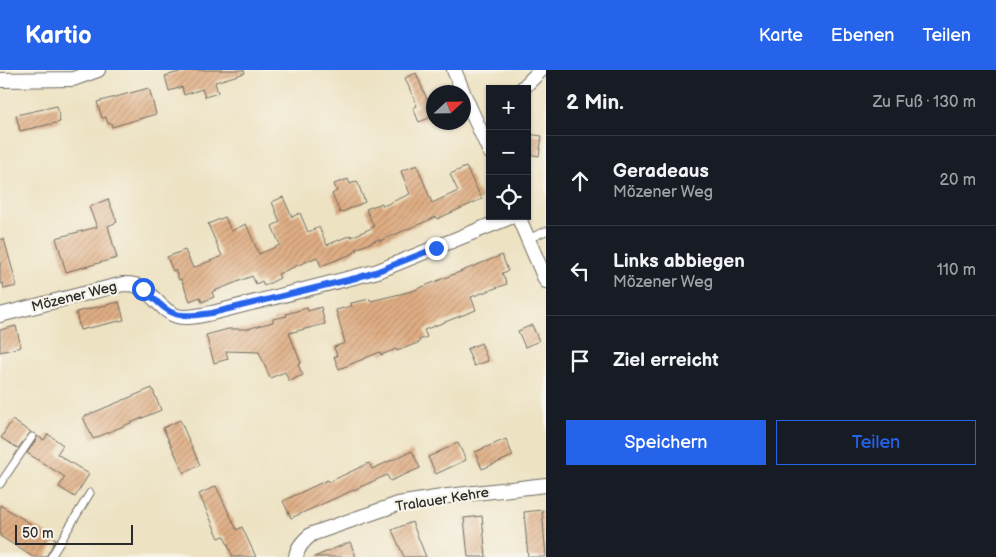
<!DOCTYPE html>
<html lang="de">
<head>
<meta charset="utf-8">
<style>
	:root { --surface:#171b24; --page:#20242c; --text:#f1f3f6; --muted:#9ea1a6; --line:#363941; --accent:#2563eb }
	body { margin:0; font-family:"Balsamiq Sans",sans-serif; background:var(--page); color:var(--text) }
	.controls { position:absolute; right:15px; top:15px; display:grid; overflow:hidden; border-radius:0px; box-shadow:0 1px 4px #0004 }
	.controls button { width:45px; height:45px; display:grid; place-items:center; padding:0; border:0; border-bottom:1px solid var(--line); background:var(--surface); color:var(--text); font:25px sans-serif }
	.compass { position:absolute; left:426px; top:15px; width:45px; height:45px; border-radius:50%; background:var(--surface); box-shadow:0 1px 4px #0004; rotate:68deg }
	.scale { position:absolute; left:15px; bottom:12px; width:118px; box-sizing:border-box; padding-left:5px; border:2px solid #2b2b2b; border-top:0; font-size:14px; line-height:18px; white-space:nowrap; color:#2b2b2b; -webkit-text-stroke:4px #f7f3e8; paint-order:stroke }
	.stop { position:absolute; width:15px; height:15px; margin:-11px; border:4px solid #2563eb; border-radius:50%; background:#fff }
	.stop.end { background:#2563eb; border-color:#fff; box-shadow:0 1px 5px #0008 }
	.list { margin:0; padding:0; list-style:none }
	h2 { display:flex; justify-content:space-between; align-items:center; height:65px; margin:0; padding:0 20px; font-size:21px }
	h2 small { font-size:16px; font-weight:400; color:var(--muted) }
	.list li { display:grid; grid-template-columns:32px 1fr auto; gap:15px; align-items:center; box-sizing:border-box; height:90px; padding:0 20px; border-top:1px solid var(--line) }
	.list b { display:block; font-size:19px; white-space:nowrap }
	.list p { margin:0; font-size:16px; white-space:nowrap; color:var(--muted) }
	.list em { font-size:16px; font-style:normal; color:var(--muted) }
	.actions { display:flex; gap:10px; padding:15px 20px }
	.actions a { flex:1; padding:11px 0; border:1px solid var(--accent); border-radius:0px; text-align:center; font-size:18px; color:var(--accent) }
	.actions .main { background:var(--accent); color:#fff }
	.icon { flex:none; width:28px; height:28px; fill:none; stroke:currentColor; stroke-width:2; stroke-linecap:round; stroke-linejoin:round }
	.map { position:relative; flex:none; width:546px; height:487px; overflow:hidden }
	header { display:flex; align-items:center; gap:30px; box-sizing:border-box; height:70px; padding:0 25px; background:var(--accent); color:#fff }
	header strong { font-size:24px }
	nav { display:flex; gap:28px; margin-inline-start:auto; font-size:18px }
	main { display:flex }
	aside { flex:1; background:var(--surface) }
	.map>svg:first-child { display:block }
</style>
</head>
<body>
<header>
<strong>Kartio</strong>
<nav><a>Karte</a><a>Ebenen</a><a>Teilen</a></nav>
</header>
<main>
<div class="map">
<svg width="546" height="487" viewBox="0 0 546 487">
	<defs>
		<pattern id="building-hatch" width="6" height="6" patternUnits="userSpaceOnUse" patternTransform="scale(1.25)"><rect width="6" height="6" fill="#e0ae84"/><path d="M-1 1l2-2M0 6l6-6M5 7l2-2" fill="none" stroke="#b68e6c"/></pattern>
	</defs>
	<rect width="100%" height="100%" fill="#f7f3e8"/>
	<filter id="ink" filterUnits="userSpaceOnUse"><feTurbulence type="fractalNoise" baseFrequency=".02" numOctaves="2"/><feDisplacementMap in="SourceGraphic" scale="10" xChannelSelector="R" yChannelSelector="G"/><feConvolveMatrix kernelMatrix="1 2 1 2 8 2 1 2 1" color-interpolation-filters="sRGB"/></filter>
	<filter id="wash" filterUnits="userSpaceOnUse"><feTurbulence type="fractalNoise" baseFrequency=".0096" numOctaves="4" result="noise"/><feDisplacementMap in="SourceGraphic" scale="20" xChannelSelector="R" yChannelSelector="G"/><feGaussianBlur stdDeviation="1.12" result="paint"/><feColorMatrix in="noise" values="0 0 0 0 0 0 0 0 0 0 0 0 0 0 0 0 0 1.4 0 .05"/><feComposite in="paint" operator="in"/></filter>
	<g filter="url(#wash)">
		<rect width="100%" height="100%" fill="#ede2c2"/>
		<g id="blocks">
			<path fill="url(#building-hatch)" d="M187 0H244L245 3 215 12 218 23 205 27 202 19 184 25 182 17 169 21 165 6Z
				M416 3 434 46 419 52 413 38 417 36 405 8Z
				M149 18 156 44 112 57 111 53 108 54 106 47 102 48 97 32Z
				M57 36 60 52 20 61 16 45Z
				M527 64 542 66 539 86 527 84Z
				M417 95 432 133 458 121 450 104 466 97 482 129 437 149 436 147 380 171 379 169 356 179 357 181 354 182V183L321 196 317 187 278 204 280 208 264 216 262 211 256 214 252 206 212 222 214 227 202 232 200 227 190 231 181 209 179 210 175 200 173 201 167 187 185 180 193 198 222 186 208 154 225 147 231 161 246 154 259 184 280 175 272 156 280 152 272 132 283 127 292 147 300 143 308 162 319 157 327 175 351 165V167L374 157 366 139 382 133 383 136 410 124 401 101Z
				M348 109 350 114 357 111 365 132 340 143 332 124 337 121 334 114Z
				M108 129 117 152 108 156 117 188 66 202 56 168 97 157 89 137Z
				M0 169H4L17 216 4 219 3 213 0 214Z
				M502 185 508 201 502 203 507 214 471 227 476 240 424 260 427 267 419 270 420 272 397 281 396 279 381 285 380 282 339 299 334 287 337 286 334 277 345 273 336 240 352 236 351 233 370 229 371 231 412 221Z
				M119 232 124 250 80 260 76 242Z
				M321 237 325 254 289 263 301 293 298 295 303 305 289 311 285 302 270 308 259 282 226 281 228 289 214 293 206 265 228 259H247L273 252V249L287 246 286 244 307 238 308 241Z
				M532 255 539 271 525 277 518 261Z
				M16 256 21 277 0 282V260Z
				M481 273 488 291 474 296 467 279Z
				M152 318 161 340 93 369 83 347Z
				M12 350 31 362 18 378 1 368Z
				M180 350 200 395 184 403 163 358Z
				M48 364 63 375 57 384 89 404 75 427 59 417 65 407 27 383 36 370 37 366 44 370Z
				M506 369 513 386 482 399 475 382Z
				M458 373 466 390 436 404 428 387Z
				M412 381 420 398 390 411 387 405 291 448 283 431 327 410 329 412 369 393 372 399Z
				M216 416 237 460 242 457 256 487H233L224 466 219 468 199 424Z
				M0 435 56 469 46 487H33L0 466Z
				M542 440 546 487H528L524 442Z
				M482 446 486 487H468L464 448Z
				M412 452 426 487H404L392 460Z
				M350 472 356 487H314Z"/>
		</g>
	</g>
	<g filter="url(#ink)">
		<use href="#blocks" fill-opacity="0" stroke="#6f6b60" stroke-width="1"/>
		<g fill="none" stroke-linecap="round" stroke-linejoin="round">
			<defs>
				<path id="lane" d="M528 169 546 161
					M0 414 32 367
					M51 487 90 423"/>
				<path id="street" d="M454 0 463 22
					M0 10 73 9 98 0
					M522 19 541 0
					M463 23 490 82
					M518 146 546 211
					M0 245 123 214C127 214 131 214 135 215 152 220 160 241 177 246 188 249 201 245 212 243L378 201 513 146
					M296 487C297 477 304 470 312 464L398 434 448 426 546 415"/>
			</defs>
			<use href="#lane" stroke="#6f6b60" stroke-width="9"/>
			<use href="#street" stroke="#6f6b60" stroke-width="16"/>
			<use href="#lane" stroke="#fff" stroke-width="7"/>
			<use href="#street" stroke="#fff" stroke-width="14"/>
		</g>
	</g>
	<g fill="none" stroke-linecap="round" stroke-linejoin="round" filter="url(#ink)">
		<path stroke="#2563eb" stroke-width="6" d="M143 219C173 246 172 249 212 243L356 208 378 201 436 178"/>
	</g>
	<g text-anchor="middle" stroke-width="4.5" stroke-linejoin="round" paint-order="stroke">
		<g font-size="14" fill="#2b2b2b" stroke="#f7f3e8">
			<text transform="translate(74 226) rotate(-14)" y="5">Mözener Weg</text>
			<text transform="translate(442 429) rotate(-9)" y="5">Tralauer Kehre</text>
		</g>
	</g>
</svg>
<div class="controls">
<button>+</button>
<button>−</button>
<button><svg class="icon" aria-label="locate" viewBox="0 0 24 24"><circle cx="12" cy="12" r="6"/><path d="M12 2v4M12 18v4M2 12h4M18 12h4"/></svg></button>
</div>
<svg class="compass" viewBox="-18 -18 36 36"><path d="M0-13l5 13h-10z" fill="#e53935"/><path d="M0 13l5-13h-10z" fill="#9ea1a6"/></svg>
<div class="scale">50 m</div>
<div class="stop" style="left:143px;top:219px"></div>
<div class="stop end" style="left:436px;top:178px"></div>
</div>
<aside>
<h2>2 Min.<small>Zu Fuß · 130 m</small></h2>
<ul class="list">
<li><svg class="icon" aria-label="ahead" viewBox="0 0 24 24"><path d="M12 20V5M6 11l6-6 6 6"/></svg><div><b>Geradeaus</b><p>Mözener Weg</p></div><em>20 m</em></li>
<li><svg class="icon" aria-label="left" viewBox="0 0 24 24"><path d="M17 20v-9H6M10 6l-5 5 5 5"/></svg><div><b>Links abbiegen</b><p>Mözener Weg</p></div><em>110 m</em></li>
<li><svg class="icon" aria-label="arrive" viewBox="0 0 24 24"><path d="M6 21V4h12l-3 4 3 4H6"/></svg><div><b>Ziel erreicht</b></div></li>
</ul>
<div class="actions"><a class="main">Speichern</a><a>Teilen</a></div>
</aside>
</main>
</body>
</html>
